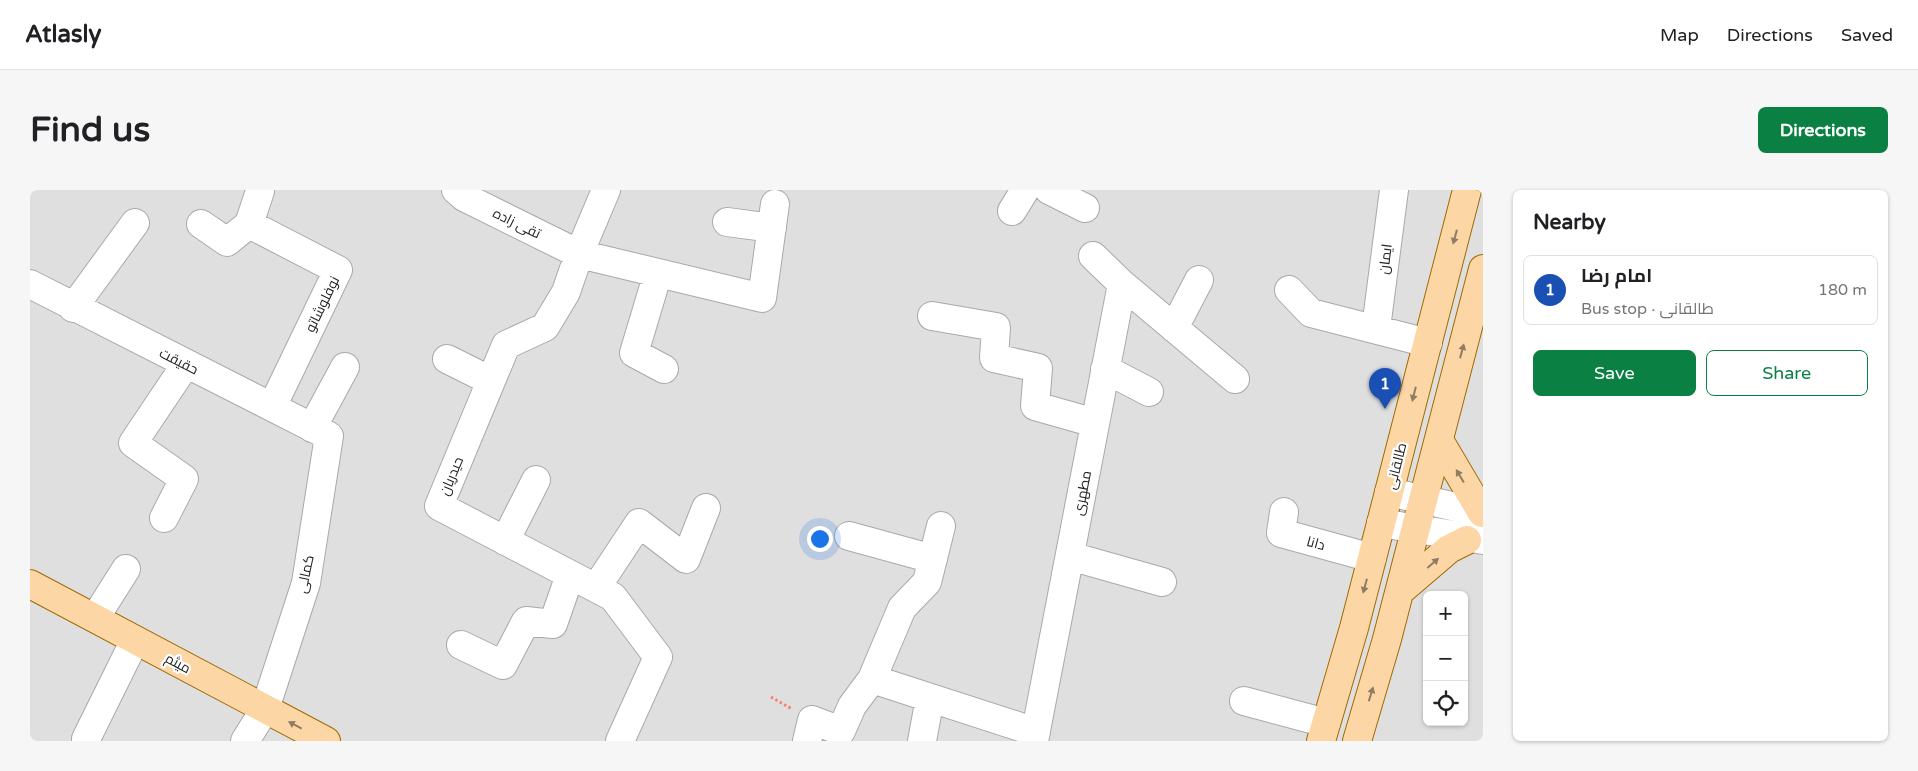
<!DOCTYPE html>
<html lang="en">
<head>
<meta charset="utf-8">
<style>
	:root { --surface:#fff; --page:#f6f6f6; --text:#202124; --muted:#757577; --line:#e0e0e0; --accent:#0b8043 }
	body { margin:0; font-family:"Varela Round",Cairo,sans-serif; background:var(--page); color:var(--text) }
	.controls { position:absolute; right:15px; bottom:15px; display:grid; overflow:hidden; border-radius:8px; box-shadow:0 1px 4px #0004 }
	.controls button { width:45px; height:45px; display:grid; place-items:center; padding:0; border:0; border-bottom:1px solid var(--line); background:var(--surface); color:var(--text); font:25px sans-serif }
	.you { position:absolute; left:789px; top:348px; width:18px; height:18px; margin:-12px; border:4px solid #fff; border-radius:50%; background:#1a73e8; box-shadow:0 0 0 8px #1a73e833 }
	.badge { display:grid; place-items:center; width:32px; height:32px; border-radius:50%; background:var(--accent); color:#fff; font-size:16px; font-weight:700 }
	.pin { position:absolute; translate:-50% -41px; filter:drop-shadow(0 1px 2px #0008) }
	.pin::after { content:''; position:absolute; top:26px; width:18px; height:15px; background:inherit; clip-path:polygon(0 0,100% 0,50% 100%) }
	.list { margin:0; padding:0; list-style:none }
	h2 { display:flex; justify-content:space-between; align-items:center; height:65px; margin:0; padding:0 20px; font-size:21px }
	h2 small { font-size:16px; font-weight:400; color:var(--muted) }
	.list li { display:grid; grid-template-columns:32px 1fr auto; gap:15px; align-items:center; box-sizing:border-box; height:70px; margin:0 10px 10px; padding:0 10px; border:1px solid var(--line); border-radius:8px }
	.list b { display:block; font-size:19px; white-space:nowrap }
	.list p { margin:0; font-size:16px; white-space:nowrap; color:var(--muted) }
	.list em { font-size:16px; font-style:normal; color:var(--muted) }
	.actions { display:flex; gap:10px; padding:15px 20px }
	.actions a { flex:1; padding:11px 0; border:1px solid var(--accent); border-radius:8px; text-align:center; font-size:18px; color:var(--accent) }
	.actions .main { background:var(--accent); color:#fff }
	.icon { flex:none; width:28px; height:28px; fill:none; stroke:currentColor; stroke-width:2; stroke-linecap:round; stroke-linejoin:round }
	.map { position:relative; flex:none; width:1453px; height:551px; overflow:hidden; border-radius:8px }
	header { display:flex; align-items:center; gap:30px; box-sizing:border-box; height:70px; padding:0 25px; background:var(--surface); border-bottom:1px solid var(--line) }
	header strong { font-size:24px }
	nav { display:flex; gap:28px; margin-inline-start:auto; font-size:18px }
	.intro { display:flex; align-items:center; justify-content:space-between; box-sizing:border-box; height:120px; padding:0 30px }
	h1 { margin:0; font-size:35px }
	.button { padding:12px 22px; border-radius:8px; background:var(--accent); color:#fff; font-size:18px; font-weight:700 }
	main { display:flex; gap:30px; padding:0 30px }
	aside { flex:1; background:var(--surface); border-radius:8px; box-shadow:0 1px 4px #0004 }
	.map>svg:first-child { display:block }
</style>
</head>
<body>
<header>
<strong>Atlasly</strong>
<nav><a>Map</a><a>Directions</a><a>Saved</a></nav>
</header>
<div class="intro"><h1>Find us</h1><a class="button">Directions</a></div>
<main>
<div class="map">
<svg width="1453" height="551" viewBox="0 0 1453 551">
	<rect width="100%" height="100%" fill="#f2efe9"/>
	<path fill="#e0dfdf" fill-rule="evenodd" d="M0 0H1453V551H0ZM1397 405H1434V532H1397Z"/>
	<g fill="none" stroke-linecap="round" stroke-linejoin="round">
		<defs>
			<path id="minor" d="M426 0 434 7 549 64 732 108 745 14
				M576 0 549 64 536 102 515 137 476 155 409 316 583 407 628 467 590 551
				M1019 0 1055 18
				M230 1 219 34 308 80 242 217
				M982 21 995 0
				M697 32 742 38
				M171 34 197 52 219 34
				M628 83 604 163 634 179
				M0 94 299 246 276 393 235 519 215 551
				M1092 94 1205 189
				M1259 100 1281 123 1398 153
				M43 118 105 33
				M902 126 966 137 964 168 1008 178 1005 216 1065 233
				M1144 138 1169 90
				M1346 138 1364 0
				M417 169 461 191
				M1075 179 1119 202
				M282 238 315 177
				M1359 302 1453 323
				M1254 322 1251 343 1342 368
				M134 328 154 289 103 253 156 174
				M1351 333 1453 350
				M819 346 903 369
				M475 351 506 290
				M1040 366 1132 392
				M566 398 609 333 656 369 676 318
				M65 428 96 379
				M431 455 473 475 496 431 523 434 540 385
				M842 489 1006 542
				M1214 511 1296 533
				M56 549 105 450
				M777 551 782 530 811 541 822 516 842 489 872 418 897 392 911 336
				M892 551 900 508
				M1004 551 1092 94 1063 66"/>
			<path id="major" d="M1409 250 1452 323
				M0 394 296 551
				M1370 401 1419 359 1437 350
				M1291 551 1324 438 1437 0
				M1327 551 1357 449 1453 79"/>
		</defs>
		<use href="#minor" stroke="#a9a9a9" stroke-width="30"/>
		<use href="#major" stroke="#a06b00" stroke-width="30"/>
		<path stroke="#fa8072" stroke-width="3" stroke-dasharray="2.5 2.5" stroke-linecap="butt" d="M741 507 762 519"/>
		<use href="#minor" stroke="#fff" stroke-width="28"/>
		<use href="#major" stroke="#fcd6a4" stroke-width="28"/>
	</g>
	<defs><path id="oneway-solid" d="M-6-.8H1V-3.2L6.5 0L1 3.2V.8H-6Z" transform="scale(1.25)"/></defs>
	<g fill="#8f7c63">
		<use href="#oneway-solid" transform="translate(1425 47) rotate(105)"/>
		<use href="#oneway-solid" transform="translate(1432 161) rotate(-75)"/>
		<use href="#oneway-solid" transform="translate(1384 204) rotate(104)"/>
		<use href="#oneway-solid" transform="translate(1430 286) rotate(-121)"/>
		<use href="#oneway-solid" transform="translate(1403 373) rotate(-41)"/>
		<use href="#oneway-solid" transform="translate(1335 396) rotate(105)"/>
		<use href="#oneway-solid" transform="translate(1341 504) rotate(-73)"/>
		<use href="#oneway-solid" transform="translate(265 535) rotate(-152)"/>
	</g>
	<g text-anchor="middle" stroke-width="4.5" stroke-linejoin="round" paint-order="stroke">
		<g font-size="14" fill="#222" stroke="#fff">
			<text transform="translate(487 33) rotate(26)" y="5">تقی زاده</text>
			<text transform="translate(1355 69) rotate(-83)" y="5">ایمان</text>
			<text transform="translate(292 114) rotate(-64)" y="5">نوفلوشاتو</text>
			<text transform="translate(149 171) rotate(27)" y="5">حقیقت</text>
			<text transform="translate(1366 276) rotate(-76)" y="5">طالقانی</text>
			<text transform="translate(421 286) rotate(-67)" y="5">حیدریان</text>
			<text transform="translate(1052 303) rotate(-79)" y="5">مطهری</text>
			<text transform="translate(1286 353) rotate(15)" y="5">دانا</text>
			<text transform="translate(275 384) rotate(-78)" y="5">کمالی</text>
			<text transform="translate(148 473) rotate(28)" y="5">میثم</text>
		</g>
	</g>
</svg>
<div class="controls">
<button>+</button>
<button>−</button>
<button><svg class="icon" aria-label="locate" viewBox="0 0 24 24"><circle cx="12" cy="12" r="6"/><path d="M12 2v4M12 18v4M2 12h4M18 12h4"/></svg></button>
</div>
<div class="you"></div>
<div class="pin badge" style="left:1355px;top:219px;background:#1a4fb4">1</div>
</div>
<aside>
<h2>Nearby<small></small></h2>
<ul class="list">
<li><span class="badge" style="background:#1a4fb4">1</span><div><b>امام رضا</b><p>Bus stop · طالقانی</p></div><em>180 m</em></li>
</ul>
<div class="actions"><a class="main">Save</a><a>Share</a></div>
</aside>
</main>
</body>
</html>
